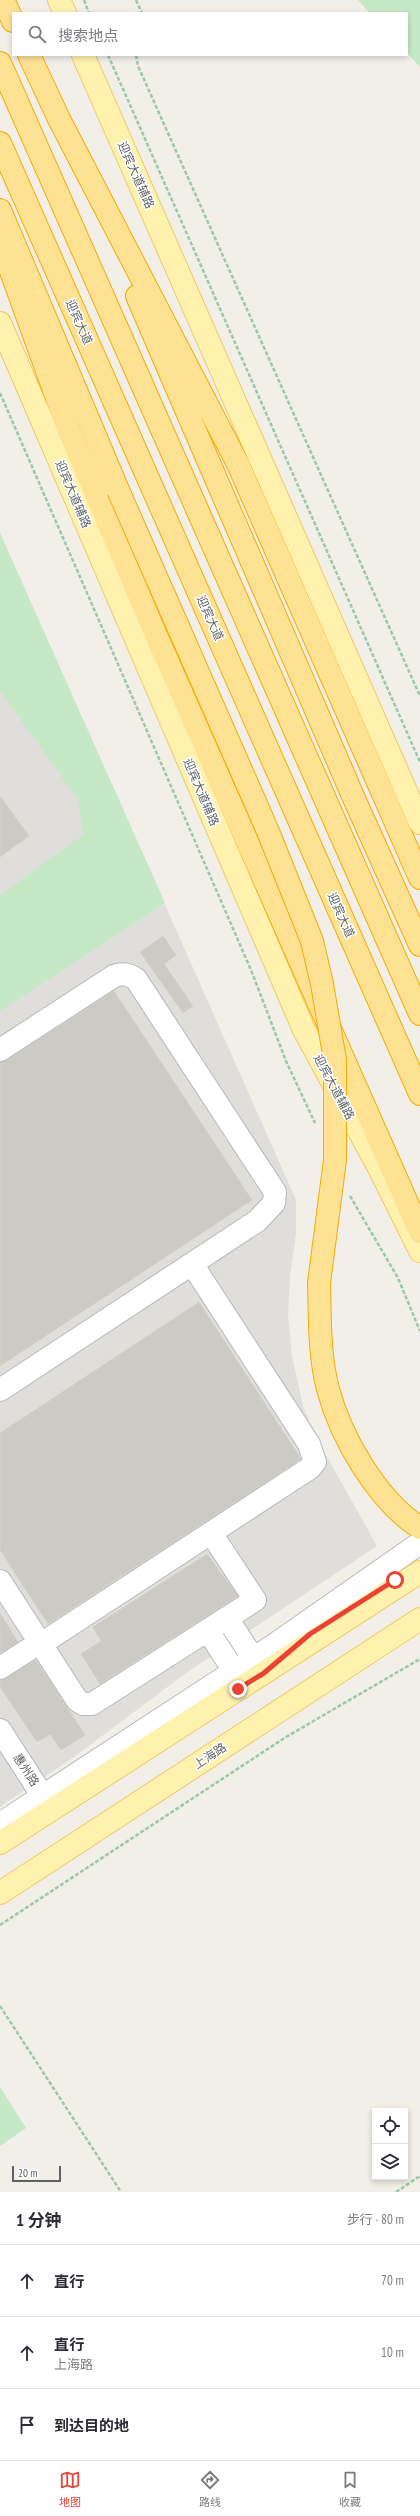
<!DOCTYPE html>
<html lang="zh">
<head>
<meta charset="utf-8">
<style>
	:root { --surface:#fff; --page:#f2f2f3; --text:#2b2b33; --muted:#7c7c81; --line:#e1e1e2; --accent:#ea4335 }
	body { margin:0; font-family:"PT Sans Narrow","Noto Sans SC",sans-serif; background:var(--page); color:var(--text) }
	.controls { position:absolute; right:12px; bottom:12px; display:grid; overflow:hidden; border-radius:0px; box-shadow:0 2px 6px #0003 }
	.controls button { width:36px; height:36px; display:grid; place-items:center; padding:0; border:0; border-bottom:1px solid var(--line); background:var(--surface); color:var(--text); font:20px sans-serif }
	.scale { position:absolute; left:12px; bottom:10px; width:49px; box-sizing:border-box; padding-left:4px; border:2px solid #5f6368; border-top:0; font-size:11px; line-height:14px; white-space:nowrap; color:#5f6368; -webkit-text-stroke:3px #fff; paint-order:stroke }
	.stop { position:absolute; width:12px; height:12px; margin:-9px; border:3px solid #ea4335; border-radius:50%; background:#fff }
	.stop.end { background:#ea4335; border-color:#fff; box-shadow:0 1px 4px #0008 }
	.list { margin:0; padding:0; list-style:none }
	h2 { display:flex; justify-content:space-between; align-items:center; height:52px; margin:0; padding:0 16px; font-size:17px }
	h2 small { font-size:13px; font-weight:400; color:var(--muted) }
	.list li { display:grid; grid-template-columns:26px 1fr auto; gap:12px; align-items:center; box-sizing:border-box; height:72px; padding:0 16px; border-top:1px solid var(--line) }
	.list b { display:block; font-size:15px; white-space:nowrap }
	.list p { margin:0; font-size:13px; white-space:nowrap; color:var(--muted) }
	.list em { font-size:13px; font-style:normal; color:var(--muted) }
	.icon { flex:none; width:22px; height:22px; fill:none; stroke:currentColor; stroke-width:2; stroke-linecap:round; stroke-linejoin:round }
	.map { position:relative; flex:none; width:420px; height:2192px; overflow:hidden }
	.search { position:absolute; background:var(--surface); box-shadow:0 2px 6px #0003; left:12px; right:12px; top:12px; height:44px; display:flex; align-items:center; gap:10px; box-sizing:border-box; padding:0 14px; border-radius:0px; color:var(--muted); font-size:15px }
	.sheet { height:268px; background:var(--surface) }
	nav { display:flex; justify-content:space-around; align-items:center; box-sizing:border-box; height:56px; border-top:1px solid var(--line); background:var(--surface); font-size:11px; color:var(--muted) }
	nav a { display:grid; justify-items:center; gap:2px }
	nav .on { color:var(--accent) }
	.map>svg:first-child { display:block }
</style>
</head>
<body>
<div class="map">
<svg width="420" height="2192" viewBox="0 0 420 2192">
	<rect width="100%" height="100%" fill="#f1efe8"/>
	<path fill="#e0deda" d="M0 533 296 1200V1234L290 1277 288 1315 292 1356 303 1406 318 1441 377 1546 186 1673 74 1757 0 1807Z"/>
	<path fill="#c5e8c5" d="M358 0H420V67L407 53V13H370Z
		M0 533 165 903 0 1011V895L83 835 78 800 0 691Z
		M0 2087 26 2128 0 2146Z"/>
	<path fill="#cccac5" stroke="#d6d1c6" d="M0 796 29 836 0 857Z
		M163 936 176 955 164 964 193 1006 183 1013 140 952Z
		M114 991 252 1200 0 1366V1062L7 1060Z
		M199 1302 301 1459 48 1624 0 1550V1433Z
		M207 1554 238 1596 100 1684 81 1654 101 1641 93 1627Z
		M0 1613 18 1642 0 1653Z
		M36 1660 85 1735 61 1750 50 1734 37 1742 0 1687V1680Z"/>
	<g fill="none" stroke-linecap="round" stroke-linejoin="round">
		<defs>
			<path id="minor" d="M0 1050 114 976C123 973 128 974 136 979L275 1192 274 1203 257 1221 0 1390
				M0 1581 77 1700 83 1704H92L255 1600 211 1533
				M227 1618 253 1658
				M208 1631 234 1671
				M41 1644 310 1468 315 1462 309 1444 192 1264
				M0 1668 28 1650
				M0 1730 51 1809
				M0 1824 274 1645 420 1543"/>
			<path id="major" d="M59 0 65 13
				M83 55 420 823
				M0 323 304 1030 379 1168 420 1251
				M0 1843 420 1572
				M0 1893 420 1619"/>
			<path id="highway" d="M3 0 13 21
				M29 55 59 119 238 464 420 878
				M0 63 420 1014
				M0 143 420 1094
				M0 210 118 490
				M0 241 67 426 156 635 420 1232
				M137 296 356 803 420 945
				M319 1283C320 1318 319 1355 328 1389 341 1438 377 1500 420 1528"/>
		</defs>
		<use href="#minor" stroke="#b5b8bc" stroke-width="24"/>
		<use href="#major" stroke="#f2c960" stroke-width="24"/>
		<use href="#highway" stroke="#f9ab00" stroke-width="24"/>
		<path stroke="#9cc7a9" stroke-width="2.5" stroke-dasharray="4 2" stroke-linecap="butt" d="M84 0 89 13
			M136 0 142 13
			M108 55 420 762
			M136 55 138 66 420 696
			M0 393 251 970 286 1061 315 1123
			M350 1196 398 1278 420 1331
			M0 1925 286 1737 420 1659
			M0 2006 121 2192
			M396 2192 420 2176"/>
		<use href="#minor" stroke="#fff" stroke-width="22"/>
		<use href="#major" stroke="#fff2af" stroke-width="22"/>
		<use href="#highway" stroke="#fde293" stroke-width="22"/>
		<defs>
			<path id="highway-bridge" d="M118 490 267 829 312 941 322 984 335 1060V1160L319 1283"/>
		</defs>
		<use href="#highway-bridge" stroke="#f9ab00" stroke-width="24" stroke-linecap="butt"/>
		<use href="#highway-bridge" stroke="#fde293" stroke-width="22"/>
	</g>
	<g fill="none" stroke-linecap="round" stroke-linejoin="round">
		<path stroke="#ea4335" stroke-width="5" d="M238 1689 264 1673 310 1634 395 1580"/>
	</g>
	<g text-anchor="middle" stroke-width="3" stroke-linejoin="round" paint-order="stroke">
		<g font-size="12" fill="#5f6368" stroke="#fff">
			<text transform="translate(136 175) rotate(66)" y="4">迎宾大道辅路</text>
			<text transform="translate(79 322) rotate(66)" y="4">迎宾大道</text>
			<text transform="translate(73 494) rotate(67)" y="4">迎宾大道辅路</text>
			<text transform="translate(210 618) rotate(66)" y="4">迎宾大道</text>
			<text transform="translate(201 792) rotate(67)" y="4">迎宾大道辅路</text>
			<text transform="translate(341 915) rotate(66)" y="4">迎宾大道</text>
			<text transform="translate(334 1087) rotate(62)" y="4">迎宾大道辅路</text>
			<text transform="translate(210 1756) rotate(-33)" y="4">上海路</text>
			<text transform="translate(26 1770) rotate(57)" y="4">惠州路</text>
		</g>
	</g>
</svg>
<div class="controls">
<button><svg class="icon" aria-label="locate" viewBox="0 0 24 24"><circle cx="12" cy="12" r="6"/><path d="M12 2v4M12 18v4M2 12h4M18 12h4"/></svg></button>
<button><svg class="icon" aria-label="layers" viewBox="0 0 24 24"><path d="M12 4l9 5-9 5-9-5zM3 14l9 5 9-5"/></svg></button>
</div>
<div class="scale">20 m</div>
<div class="stop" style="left:395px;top:1580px"></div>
<div class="stop end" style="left:238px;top:1689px"></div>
<div class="search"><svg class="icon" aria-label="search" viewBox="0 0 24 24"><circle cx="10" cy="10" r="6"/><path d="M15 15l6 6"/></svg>搜索地点</div>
</div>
<section class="sheet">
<h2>1 分钟<small>步行 · 80 m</small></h2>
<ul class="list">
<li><svg class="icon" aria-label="ahead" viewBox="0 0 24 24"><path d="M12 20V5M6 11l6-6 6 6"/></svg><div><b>直行</b></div><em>70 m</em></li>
<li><svg class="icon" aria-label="ahead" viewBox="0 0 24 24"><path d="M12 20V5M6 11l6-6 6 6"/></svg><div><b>直行</b><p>上海路</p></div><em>10 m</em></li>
<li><svg class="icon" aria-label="arrive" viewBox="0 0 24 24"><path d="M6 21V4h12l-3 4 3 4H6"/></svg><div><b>到达目的地</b></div></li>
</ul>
</section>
<nav>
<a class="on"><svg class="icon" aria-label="map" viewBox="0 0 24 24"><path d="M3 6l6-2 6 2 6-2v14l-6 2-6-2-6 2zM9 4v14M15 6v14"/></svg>地图</a>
<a><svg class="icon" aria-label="directions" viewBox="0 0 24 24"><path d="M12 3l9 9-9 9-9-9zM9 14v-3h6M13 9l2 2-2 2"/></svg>路线</a>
<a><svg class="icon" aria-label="saved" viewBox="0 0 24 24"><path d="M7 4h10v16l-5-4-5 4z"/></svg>收藏</a>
</nav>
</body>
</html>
